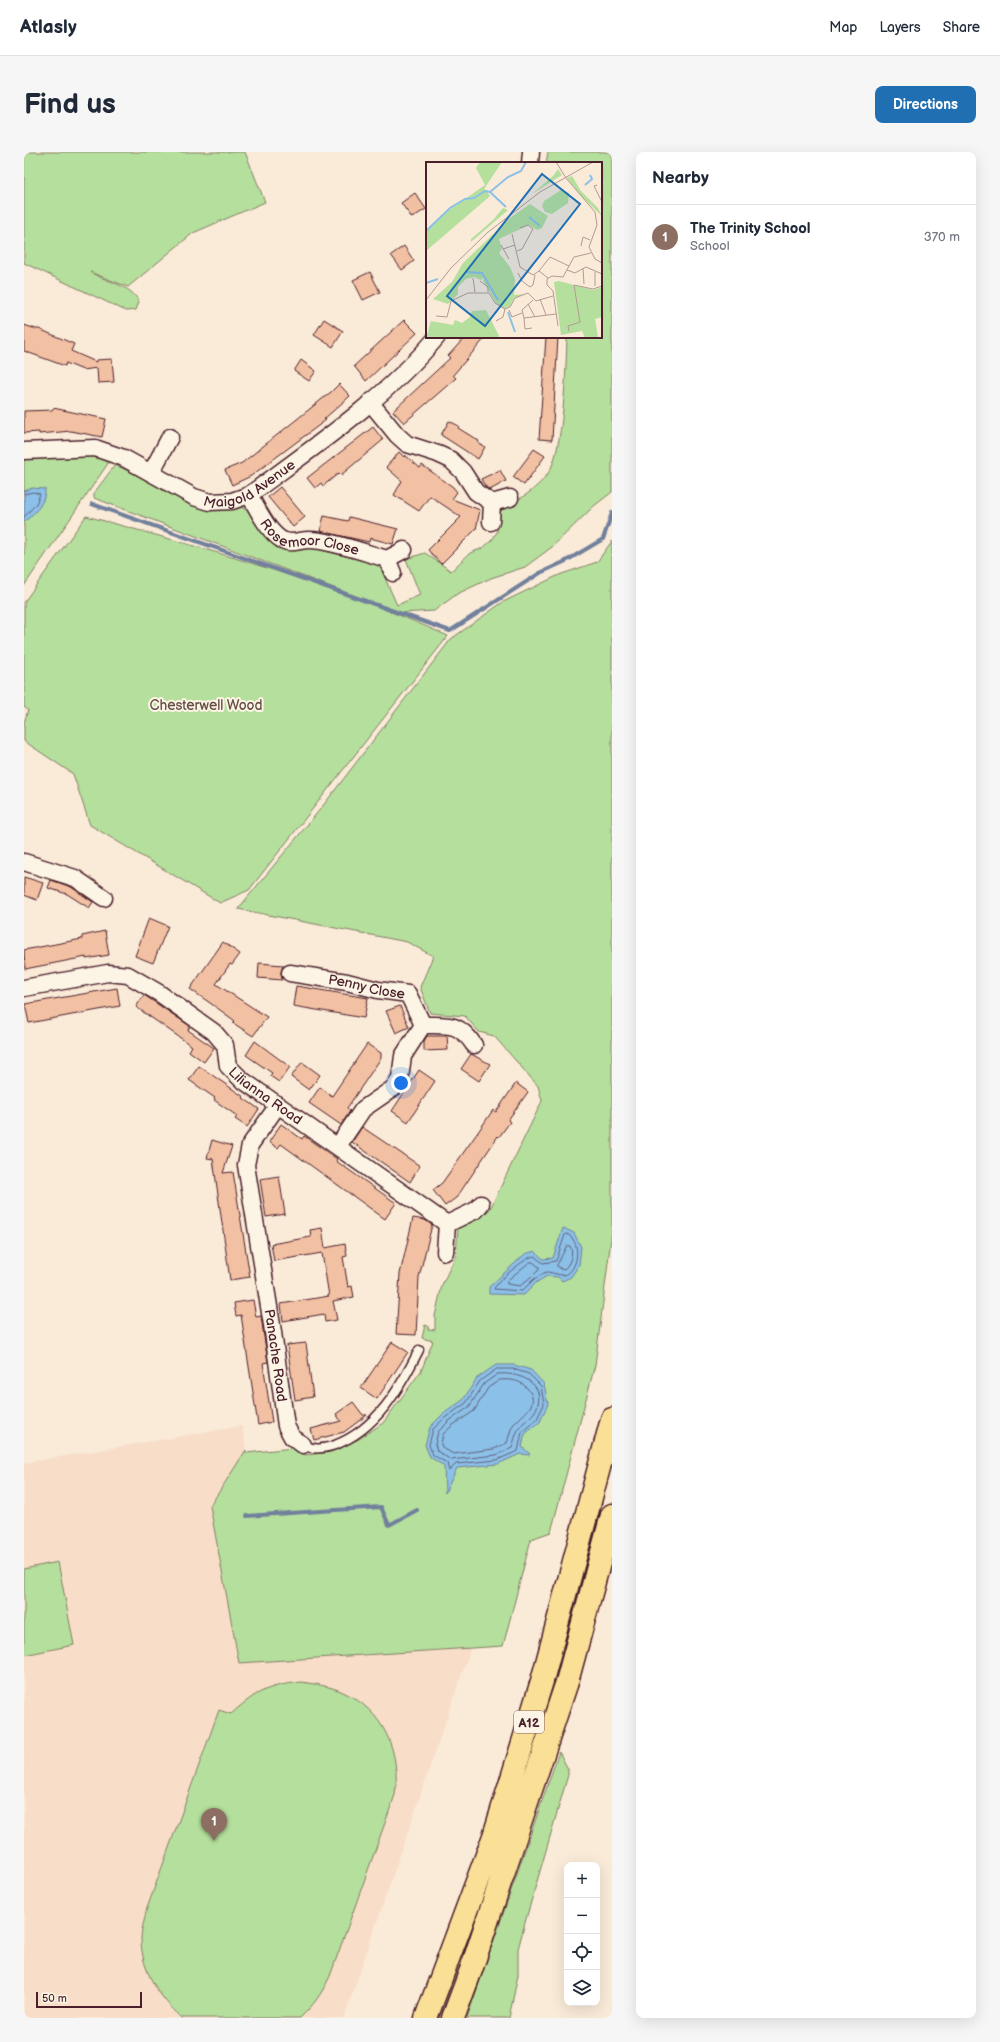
<!DOCTYPE html>
<html lang="en">
<head>
<meta charset="utf-8">
<style>
	:root { --surface:#fff; --page:#f6f6f7; --text:#1f2937; --muted:#747a83; --line:#e0e1e3; --accent:#1f6fb2 }
	body { margin:0; font-family:"Balsamiq Sans",sans-serif; background:var(--page); color:var(--text) }
	.controls { position:absolute; right:12px; bottom:12px; display:grid; overflow:hidden; border-radius:8px; box-shadow:0 4px 16px #0002 }
	.controls button { width:36px; height:36px; display:grid; place-items:center; padding:0; border:0; border-bottom:1px solid var(--line); background:var(--surface); color:var(--text); font:20px sans-serif }
	.scale { position:absolute; left:12px; bottom:10px; width:106px; box-sizing:border-box; padding-left:4px; border:2px solid #4a1f2b; border-top:0; font-size:11px; line-height:14px; white-space:nowrap; color:#4a1f2b; -webkit-text-stroke:3px #fcf5e5; paint-order:stroke }
	.you { position:absolute; left:377px; top:931px; width:14px; height:14px; margin:-10px; border:3px solid #fff; border-radius:50%; background:#1a73e8; box-shadow:0 0 0 6px #1a73e833 }
	.badge { display:grid; place-items:center; width:26px; height:26px; border-radius:50%; background:var(--accent); color:#fff; font-size:13px; font-weight:700 }
	.pin { position:absolute; translate:-50% -33px; filter:drop-shadow(0 1px 2px #0008) }
	.pin::after { content:''; position:absolute; top:21px; width:14px; height:12px; background:inherit; clip-path:polygon(0 0,100% 0,50% 100%) }
	.list { margin:0; padding:0; list-style:none }
	h2 { display:flex; justify-content:space-between; align-items:center; height:52px; margin:0; padding:0 16px; font-size:17px }
	h2 small { font-size:13px; font-weight:400; color:var(--muted) }
	.list li { display:grid; grid-template-columns:26px 1fr auto; gap:12px; align-items:center; box-sizing:border-box; height:64px; padding:0 16px; border-top:1px solid var(--line) }
	.list b { display:block; font-size:15px; white-space:nowrap }
	.list p { margin:0; font-size:13px; white-space:nowrap; color:var(--muted) }
	.list em { font-size:13px; font-style:normal; color:var(--muted) }
	.icon { flex:none; width:22px; height:22px; fill:none; stroke:currentColor; stroke-width:2; stroke-linecap:round; stroke-linejoin:round }
	.map { position:relative; flex:none; width:588px; height:1866px; overflow:hidden; border-radius:8px }
	header { display:flex; align-items:center; gap:24px; box-sizing:border-box; height:56px; padding:0 20px; background:var(--surface); border-bottom:1px solid var(--line) }
	header strong { font-size:19px }
	nav { display:flex; gap:22px; margin-inline-start:auto; font-size:14px }
	.intro { display:flex; align-items:center; justify-content:space-between; box-sizing:border-box; height:96px; padding:0 24px }
	h1 { margin:0; font-size:28px }
	.button { padding:10px 18px; border-radius:8px; background:var(--accent); color:#fff; font-size:14px; font-weight:700 }
	main { display:flex; gap:24px; padding:0 24px }
	aside { flex:1; background:var(--surface); border-radius:8px; box-shadow:0 4px 16px #0002 }
	.map>svg:first-child { display:block }
</style>
</head>
<body>
<header>
<strong>Atlasly</strong>
<nav><a>Map</a><a>Layers</a><a>Share</a></nav>
</header>
<div class="intro"><h1>Find us</h1><a class="button">Directions</a></div>
<main>
<div class="map">
<svg width="588" height="1866" viewBox="0 0 588 1866">
	<rect width="100%" height="100%" fill="#faead8"/>
	<filter id="ink" filterUnits="userSpaceOnUse"><feTurbulence type="fractalNoise" baseFrequency=".025" numOctaves="2"/><feDisplacementMap in="SourceGraphic" scale="8" xChannelSelector="R" yChannelSelector="G"/><feConvolveMatrix kernelMatrix="1 2 1 2 8 2 1 2 1" color-interpolation-filters="sRGB"/></filter>
	<g filter="url(#ink)">
		<path fill="#f8ddc8" d="M218 1274 222 1298 186 1354 215 1511 447 1495 320 1866H0V1311Z"/>
		<path fill="#b5df9c" stroke="#807f64" d="M0 0H221L241 50 169 81 104 135 66 120C80 129 108 133 115 150L112 158 102 159 0 111Z
			M524 0H588V340L570 354 528 395 501 415 467 426 433 442 410 459 377 461 70 346V341L91 313 120 326 217 355 225 360 242 385 250 392 285 395 350 411 356 415 373 453 396 443 382 407 401 401 427 419 446 401 459 396 468 388 473 380 477 357C496 348 510 339 523 323 540 301 542 215 543 185H577V11H522Z
			M12 303H68L85 310 0 434V307H7Z
			M62 364C185 397 308 432 424 484L225 738 196 751 66 673 49 622 0 589V571L4 558 0 555V450Z
			M588 389V1079L571 1213 527 1380 507 1387 479 1494 215 1511 186 1354 222 1298V1301L269 1296 282 1303 307 1300 335 1287 359 1271 397 1219 409 1189 398 1186 401 1173 404 1174V1177L411 1178V1164L418 1133 432 1103 434 1075 458 1065 466 1057 518 949 514 934 470 884 455 880 441 864 406 861 396 835 409 804 383 790 214 757 298 655 427 487 479 450 535 423 573 410Z
			M34 1410 50 1493 0 1503V1417Z
			M277 1530C291 1532 306 1534 319 1540 360 1559 377 1600 371 1643L306 1824C298 1841 290 1853 276 1866H158C135 1845 117 1819 117 1786 117 1777 121 1768 122 1759L195 1558 207 1562C233 1539 243 1534 277 1530Z
			M535 1600 544 1617V1623L502 1767 494 1797V1823L485 1866H443Z"/>
		<path fill="#8bc0e8" stroke="#71809c" d="M8 336 21 337C22 351 10 362 0 370V339Z
			M539 1076 550 1081 557 1095 555 1113 547 1125 538 1129 534 1125 523 1124 513 1130 500 1143 465 1142V1135L501 1102 511 1099 519 1107 529 1106Z
			M472 1213H490L507 1218 520 1232 524 1252 516 1270 501 1282 498 1295 506 1302 505 1303 496 1302 474 1312 433 1316 421 1341 420 1314 406 1305 401 1293 406 1275 419 1262 439 1248 453 1226Z"/>
		<g fill="none" stroke-linecap="round" stroke-linejoin="round">
			<path stroke="#645f77" stroke-width="1" d="M0 342 9 340 16 342 12 352 0 365
				M543 1082C557 1088 555 1115 543 1122 538 1125 528 1120 522 1120L510 1127 498 1139 470 1137C472 1130 502 1105 510 1104L519 1111 532 1109 541 1083Z
				M543 1094H546C550 1101 546 1113 539 1118L533 1114Z
				M506 1110H509L515 1115V1118L496 1134 483 1132V1129Z
				M473 1217H489L505 1222 517 1234 520 1252 513 1267 498 1280 494 1299 473 1308 432 1312 425 1319 423 1311 409 1303 405 1293 409 1277 422 1265 442 1251 456 1229Z
				M474 1222C492 1220 520 1229 514 1252 511 1265 499 1268 494 1278 491 1283 490 1290 488 1296L472 1303 427 1308 413 1299 411 1292 414 1280 425 1269 445 1255 460 1232Z
				M476 1228C485 1227 496 1228 502 1235 519 1252 498 1262 489 1273 486 1278 485 1285 483 1291L470 1297 429 1302 418 1295 417 1292 419 1282 429 1273 450 1259 464 1236Z"/>
			<path stroke="#71809c" stroke-width="4" d="M68 352 426 479 516 421 542 409 579 387 588 361
				M223 1364 357 1355 365 1373 393 1358"/>
		</g>
		<path fill="#f2c0a2" stroke="#4a1f2b" d="M391 41 402 57 388 66 377 51Z
			M380 94 390 109 378 118 367 103Z
			M346 120 356 140 339 148 329 128Z
			M300 167 319 179 309 195 290 183Z
			M380 168 393 181 342 229 330 214Z
			M0 173 12 177H15L50 192 47 199 72 210V208L88 207 90 230 74 231 73 216 59 218 42 211 41 214 0 199Z
			M441 185H462L429 223 432 226 380 271 369 259 426 206 424 204Z
			M522 185H534L528 288 515 287Z
			M277 208 292 219 285 229 270 219Z
			M315 232 326 244 300 267 302 268 227 324 208 333 201 318 218 311 307 240Z
			M29 256 82 267 78 285 47 279 15 282V280L0 281V259L29 258Z
			M425 269 435 274 434 276 455 289 454 291 461 295 454 307 417 283Z
			M349 275 359 288 317 323 315 321 299 334 297 331 291 336 283 326Z
			M510 297 521 304 500 333 489 325Z
			M375 300 380 305 381 303 396 316 398 313 429 335 433 340 428 347 456 358 452 377 417 412 404 398 437 365 406 344 395 359 370 343 378 329 362 315Z
			M476 318 482 329 466 338 461 334 457 327Z
			M256 335 281 365 269 375 244 345Z
			M300 364 324 369 325 365 374 377 369 392 346 386 345 390 296 379Z
			M0 725 19 731 13 748 0 743Z
			M27 728 47 735 69 750 65 756 43 742 24 736Z
			M125 766 144 774 129 811 111 804Z
			M81 779 85 803 62 807V805L1 817 0 798 58 787V784Z
			M199 790 216 802 208 813 206 812 192 832 243 865 229 884 209 871 211 869 196 858 166 837Z
			M235 811 259 813 257 820 258 828 234 826Z
			M272 834 344 846 340 866 269 854Z
			M93 836 96 854 5 871 1 852Z
			M120 843 166 874 164 878 190 896 180 910 165 899 168 894 112 855Z
			M376 854 385 875 372 881 362 859Z
			M403 884H423L424 898 400 899V889Z
			M231 889 266 915 255 930 246 924 248 921 222 903Z
			M343 892 357 901V906L323 956 326 959 317 973 285 951 296 935 308 944Z
			M447 902 466 912 455 929 437 917Z
			M278 910 296 923 285 938 267 925Z
			M175 914 220 945 219 946 235 957 223 975 211 967 213 964 190 948 191 946 165 928Z
			M395 918 411 929 384 970 368 959Z
			M492 931 504 940 484 968 486 970 475 985 474 984 433 1045 421 1054 409 1038 418 1031 454 980 469 958 472 960Z
			M257 972 278 987 280 984 313 1007 312 1009 372 1051 361 1067 257 992 254 996 245 990Z
			M338 975 396 1014 386 1030 328 990Z
			M188 988 208 994 199 1021 209 1020 226 1125 206 1128 189 1007 183 1006Z
			M255 1024 261 1062 242 1065 236 1027Z
			M389 1066 401 1068 408 1073 395 1125 392 1183 372 1182 376 1122Z
			M298 1076 301 1096 321 1092 323 1104 319 1105 324 1135 328 1134 330 1145 309 1149 313 1168 301 1170 300 1162 259 1169 257 1152 305 1144 298 1101 250 1109 247 1092 287 1085 286 1078Z
			M229 1148 232 1165 237 1164 240 1185 244 1210 239 1211 248 1270 234 1273 217 1163 212 1164 210 1151Z
			M368 1190 384 1200 353 1247 337 1236Z
			M282 1191 289 1245 271 1248 263 1193Z
			M329 1250 339 1263H343L320 1280 290 1288 287 1277 317 1269 312 1262Z"/>
		<g fill="none" stroke-linecap="round" stroke-linejoin="round">
			<defs>
				<path id="lane" d="M279 1293C290 1298 299 1297 311 1293 353 1277 376 1236 395 1198"/>
				<g id="street">
					<path d="M506 11 507 0"/>
					<path d="M346 250 373 283 383 292 414 302 427 308 439 320 452 340 468 351 467 370"/>
					<path id="s1" d="M0 299 71 296 100 306 170 345 186 350 208 349 225 343C290 295 361 247 413 185"/>
					<path d="M127 321 146 285"/>
					<path id="s2" d="M225 343C234 357 243 379 258 388 268 393 275 388 285 388 306 388 342 401 363 407L380 398"/>
					<path d="M468 351 486 346"/>
					<path d="M363 407 369 421"/>
					<path d="M0 710 51 726 80 746"/>
					<path id="s3" d="M266 821 323 830 354 838 384 842 399 873C424 873 435 870 450 893"/>
					<path id="s4" d="M0 836 84 821 104 823 135 841 190 880 201 893 204 914 217 927 423 1072"/>
					<path id="s5" d="M254 953 226 993 222 1013 248 1173 262 1274 268 1285 279 1293"/>
					<path d="M314 994 339 957 371 935 376 926 379 904 399 873"/>
					<path d="M423 1072 452 1058 457 1052"/>
					<path d="M421 1100 423 1072"/>
				</g>
				<path id="highway" d="M402 1866 470 1684 518 1529 588 1267
					M429 1866 447 1818 543 1530 588 1363"/>
			</defs>
			<use href="#lane" stroke="#4a1f2b" stroke-width="11"/>
			<use href="#street" stroke="#4a1f2b" stroke-width="19"/>
			<use href="#highway" stroke="#4a1f2b" stroke-width="25"/>
			<use href="#lane" stroke="#fcf5e5" stroke-width="8"/>
			<use href="#street" stroke="#fcf5e5" stroke-width="16"/>
			<use href="#highway" stroke="#fadf96" stroke-width="22"/>
		</g>
	</g>
	<g text-anchor="middle" stroke-width="4" stroke-linejoin="round" paint-order="stroke">
		<rect fill="#fcf5e5" stroke="#7f5f63" stroke-width="1" x="490" y="1559" width="30" height="22" rx="3"/>
		<g font-size="13" font-weight="bold" fill="#4a1f2b">
			<text x="505" y="1575">A12</text>
		</g>
		<g font-size="14" fill="#4a1f2b" stroke="#fcf5e5">
			<text dy="5" stroke="none"><textPath href="#s1" startOffset="243">Maigold Avenue</textPath></text>
			<text dy="5" stroke="none"><textPath href="#s2" startOffset="82">Rosemoor Close</textPath></text>
			<text dy="5" stroke="none"><textPath href="#s3" startOffset="78">Penny Close</textPath></text>
			<text dy="5" stroke="none"><textPath href="#s4" startOffset="295">Lilianna Road</textPath></text>
			<text dy="5" stroke="none"><textPath href="#s5" startOffset="262">Panache Road</textPath></text>
		</g>
		<g font-size="14" fill="#654f47" stroke="#fcf5e5">
			<text x="182" y="558">Chesterwell Wood</text>
		</g>
	</g>
	<g transform="translate(402 10)">
		<rect width="176" height="176" fill="#faead8"/>
		<path d="M54 0H76L58 27 64 30 62 31 64 34 0 89V70L16 53 59 23 50 6ZM132 7 136 13 106 32 127 14ZM146 14 155 29 172 46 176 54 154 33 141 16ZM135 28 143 31 142 41 126 52 119 50 116 44 118 39ZM104 42 122 54 116 66 111 68 103 63 73 77 76 87 73 91 84 105 89 117 88 133 99 132 88 136 84 144 78 147 70 141 57 119 58 115 55 118 48 115 40 117 32 125V132L22 142 7 137 26 120 37 101 84 56ZM77 46 82 48 45 80V77L67 58ZM133 119 167 128 176 125V155L169 157 172 175 176 176H159L156 169 135 173 128 120ZM60 148 74 176H0L5 159 27 163 29 158 36 161 44 155 46 149Z" fill="#b5df9c"/>
		<path fill="none" stroke="#8bc0e8" stroke-width="2" d="M159 23 166 17 164 13M64 30 80 45M103 55 114 64M0 69 24 46 39 37 48 36 59 29 64 30 82 15 95 9 100 0M39 110 56 111 72 138M0 121 12 117M82 150 89 170"/>
		<path fill="none" stroke="#b49993" stroke-width="1" d="M130 0 140 16 169 50 171 63 163 85 169 97 176 101M171 23 168 24 176 40M86 72 94 105 107 113 113 109 122 116M75 83 83 97M155 84 157 75 164 78M77 87 89 83M91 89 96 87 107 67 102 63 94 66M157 106 158 122M141 108 149 111 160 105 176 112M113 109 124 95 143 104M92 111 96 119 104 125 107 123 109 113M47 116 49 130M54 119 62 125V130M169 124V110M114 137 120 153M0 138 25 106 61 71 114 30 167 0M107 138 96 148 98 156 130 152M102 142 109 155M83 148 86 155 96 151M10 154 21 155 25 139 42 131H63L69 141 79 147 84 145 89 136 102 131 110 139 127 134M98 156 99 167 106 166M70 159 77 155 79 147M132 164 127 129 121 123V117L126 114 137 115 148 95 165 91M143 169 142 164 154 160 148 123 167 127 176 124"/>
		<path fill="#1f6fb2" fill-opacity="0.15" stroke="#1f6fb2" stroke-width="2" d="M116 12 154 42 59 164 21 134Z"/>
		<rect width="176" height="176" fill="none" stroke="#4a1f2b" stroke-width="2"/>
	</g>
</svg>
<div class="controls">
<button>+</button>
<button>−</button>
<button><svg class="icon" aria-label="locate" viewBox="0 0 24 24"><circle cx="12" cy="12" r="6"/><path d="M12 2v4M12 18v4M2 12h4M18 12h4"/></svg></button>
<button><svg class="icon" aria-label="layers" viewBox="0 0 24 24"><path d="M12 4l9 5-9 5-9-5zM3 14l9 5 9-5"/></svg></button>
</div>
<div class="scale">50 m</div>
<div class="you"></div>
<div class="pin badge" style="left:190px;top:1689px;background:#8d6e63">1</div>
</div>
<aside>
<h2>Nearby<small></small></h2>
<ul class="list">
<li><span class="badge" style="background:#8d6e63">1</span><div><b>The Trinity School</b><p>School</p></div><em>370 m</em></li>
</ul>
</aside>
</main>
</body>
</html>
